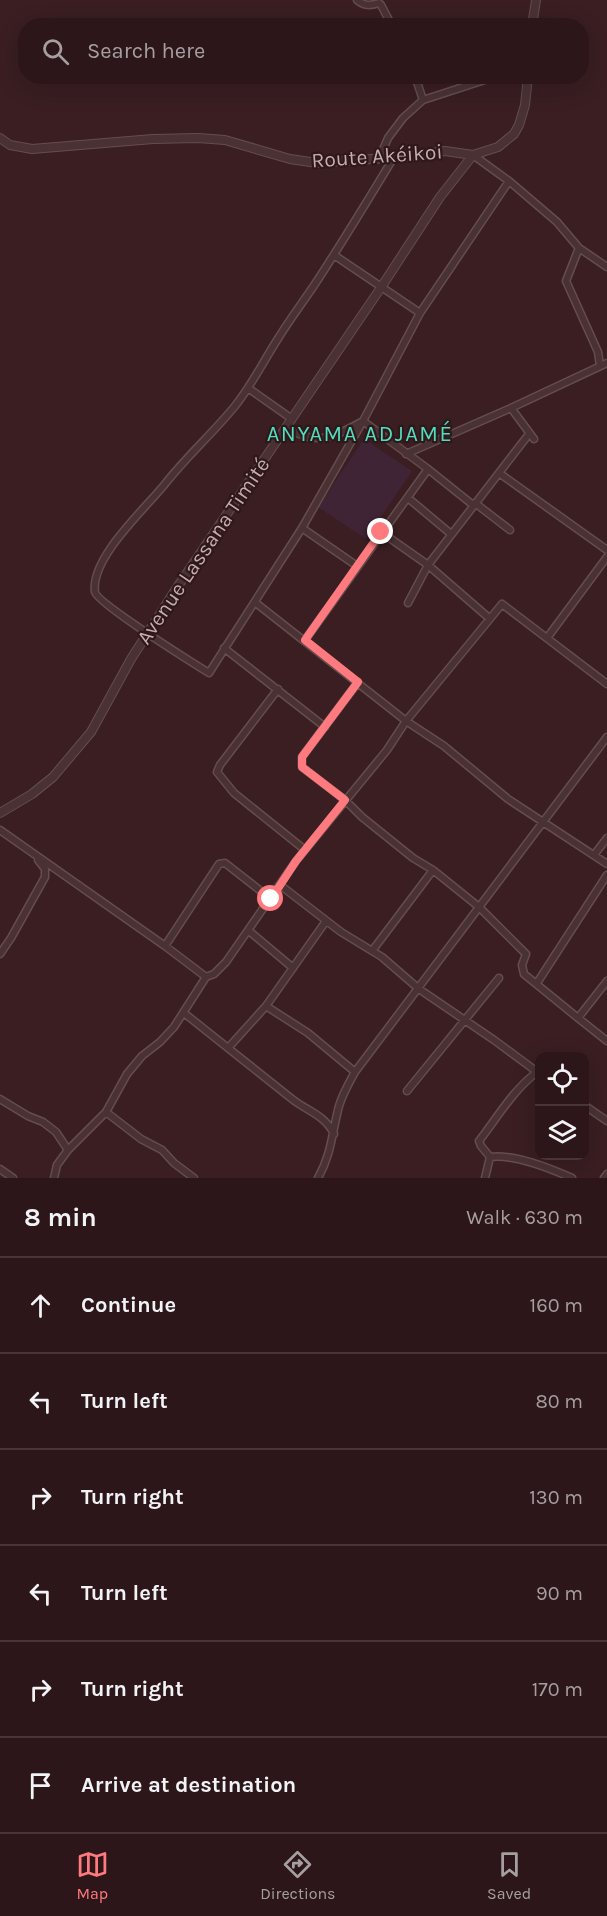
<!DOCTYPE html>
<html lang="en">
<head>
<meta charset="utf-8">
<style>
	:root { --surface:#2c1619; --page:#382326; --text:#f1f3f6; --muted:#a69fa2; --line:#483538; --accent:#ff7a7e }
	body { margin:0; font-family:Karla,sans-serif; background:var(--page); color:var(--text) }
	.controls { position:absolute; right:18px; bottom:18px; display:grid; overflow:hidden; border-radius:12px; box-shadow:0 6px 24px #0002 }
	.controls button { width:54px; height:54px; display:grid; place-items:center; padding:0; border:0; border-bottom:2px solid var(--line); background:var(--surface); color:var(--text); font:30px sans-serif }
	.stop { position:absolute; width:18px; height:18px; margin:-14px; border:4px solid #ff7a7e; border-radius:50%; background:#fff }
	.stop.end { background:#ff7a7e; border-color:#fff; box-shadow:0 2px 6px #0008 }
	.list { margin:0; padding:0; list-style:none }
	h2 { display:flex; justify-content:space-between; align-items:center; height:78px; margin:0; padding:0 24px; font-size:26px }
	h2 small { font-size:20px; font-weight:400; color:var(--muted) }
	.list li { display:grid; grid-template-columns:39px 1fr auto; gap:18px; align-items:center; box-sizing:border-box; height:96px; padding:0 24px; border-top:2px solid var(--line) }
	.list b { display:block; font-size:22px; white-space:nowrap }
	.list em { font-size:20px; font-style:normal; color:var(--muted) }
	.icon { flex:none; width:33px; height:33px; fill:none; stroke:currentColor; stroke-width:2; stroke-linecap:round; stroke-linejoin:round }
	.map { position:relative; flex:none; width:607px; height:1178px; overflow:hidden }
	.search { position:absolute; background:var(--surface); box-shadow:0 6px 24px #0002; left:18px; right:18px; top:18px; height:66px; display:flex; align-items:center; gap:15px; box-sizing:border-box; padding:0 21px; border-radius:24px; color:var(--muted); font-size:22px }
	.sheet { height:654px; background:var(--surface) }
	nav { display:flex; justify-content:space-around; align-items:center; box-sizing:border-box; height:84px; border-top:2px solid var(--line); background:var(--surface); font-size:16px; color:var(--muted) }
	nav a { display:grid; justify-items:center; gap:3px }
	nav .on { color:var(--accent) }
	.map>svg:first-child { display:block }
</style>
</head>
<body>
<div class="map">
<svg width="607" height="1178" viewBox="0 0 607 1178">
	<rect width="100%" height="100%" fill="#3a1e21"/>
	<path fill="#3f2435" d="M364 439 412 471 366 539 318 507Z"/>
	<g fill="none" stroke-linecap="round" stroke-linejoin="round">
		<defs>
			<path id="minor" d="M357 0C364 6 370 6 379 3L381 5 392 26
				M415 76 423 100
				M394 157C368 200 342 243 315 284 303 302 290 319 279 337 264 360 252 385 235 406 213 433 187 456 165 484 145 509 90 558 95 592 97 603 193 663 209 673L302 528 363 421 420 313 509 181 473 155
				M379 159 388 138 403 118 423 100 497 76
				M509 181 557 222 579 248 607 267
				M579 248 566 281 598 352 600 366
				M334 255 420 313
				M248 388 292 419
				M511 408 534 439
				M286 427C316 447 335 437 363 421L428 469 473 505
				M406 454 511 408 607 363
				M499 473 607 550
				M408 498 451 534
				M475 503 510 530
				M302 528 357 566
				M381 532 428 565 489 618
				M256 603 406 721 444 746 508 799 607 864
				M408 603 428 565 529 434
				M547 638 607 557
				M305 640 428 469
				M224 648 325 727
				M358 682 302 757V767L345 800 362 817 413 858 433 870 479 907 526 954 522 965 524 974 578 1018 607 981
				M278 689 220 765 217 772 234 793 305 850
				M0 830 165 946 206 977
				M594 855 607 838
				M280 885 341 932 382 957 419 989 494 1040 540 1074
				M249 931 293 968
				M165 946 219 864 225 863 271 899
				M372 951 433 870
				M0 954 11 938 45 877V869L38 860
				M537 983 607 875
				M266 1006 308 1033 355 1072
				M184 1013C220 1042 256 1070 292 1099 307 1111 325 1115 334 1134
				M578 1018 607 1041
				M229 1047 266 1006 326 921
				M537 1072C513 1090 497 1118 479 1141L481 1146 490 1157C515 1154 549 1168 572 1178
				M407 1091 499 978
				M0 1099 28 1116 43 1122 56 1132 68 1150
				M584 1105 607 1121
				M106 1112 141 1139 162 1150 174 1163 194 1178
				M0 1169 13 1178
				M54 1178 57 1165 68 1150 106 1112 127 1074 142 1056 160 1042 174 1027 206 977 214 974 226 962 296 861 387 750 406 721 502 604 607 684
				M318 1178C332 1153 332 1132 339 1106 343 1093 349 1083 355 1072L607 737
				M485 1178 490 1157
				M604 1178 607 1174"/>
			<path id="tertiary" d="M532 26 536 0
				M0 138 10 145 32 149 153 139 198 138 225 140 290 159 317 163 412 156 445 151 473 155 498 147 514 134 519 125 525 105 528 76
				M0 813 32 794 53 777 91 732 131 659 176 589 382 286 440 197 473 155"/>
		</defs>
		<use href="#minor" stroke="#654d4e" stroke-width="9"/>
		<use href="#tertiary" stroke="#654d4e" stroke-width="10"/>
		<use href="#minor" stroke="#4a3234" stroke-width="6"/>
		<use href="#tertiary" stroke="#4a3234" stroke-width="8"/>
	</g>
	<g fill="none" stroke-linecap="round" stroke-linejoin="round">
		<path stroke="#ff7a7e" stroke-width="8" d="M271 899 296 861 345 800 302 767V757L358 682 305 640 381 532"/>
	</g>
	<g text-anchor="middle" stroke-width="4.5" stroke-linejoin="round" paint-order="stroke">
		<g font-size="21" fill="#c7acad" stroke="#2f1819">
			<text transform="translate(377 156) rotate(-4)" y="7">Route Akéikoi</text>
			<text transform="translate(203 551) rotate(-56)" y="7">Avenue Lassana Timité</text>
		</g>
		<g font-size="22" letter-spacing="1.5" fill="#51dec0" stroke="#2f1819">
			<text x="360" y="441">ANYAMA ADJAMÉ</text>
		</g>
	</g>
</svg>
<div class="controls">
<button><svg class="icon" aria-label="locate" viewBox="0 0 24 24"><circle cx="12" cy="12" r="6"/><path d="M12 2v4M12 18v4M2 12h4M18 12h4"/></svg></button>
<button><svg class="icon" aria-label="layers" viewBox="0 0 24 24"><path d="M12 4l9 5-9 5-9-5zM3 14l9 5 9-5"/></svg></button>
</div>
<div class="stop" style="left:271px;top:899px"></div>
<div class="stop end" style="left:381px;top:532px"></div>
<div class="search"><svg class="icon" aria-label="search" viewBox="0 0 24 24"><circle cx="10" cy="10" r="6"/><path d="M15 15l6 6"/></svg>Search here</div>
</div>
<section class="sheet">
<h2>8 min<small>Walk · 630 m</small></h2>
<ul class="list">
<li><svg class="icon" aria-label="ahead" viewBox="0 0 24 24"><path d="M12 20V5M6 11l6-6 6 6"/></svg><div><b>Continue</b></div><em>160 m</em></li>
<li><svg class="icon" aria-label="left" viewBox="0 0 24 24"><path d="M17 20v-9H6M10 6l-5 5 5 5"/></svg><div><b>Turn left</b></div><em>80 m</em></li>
<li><svg class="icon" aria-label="right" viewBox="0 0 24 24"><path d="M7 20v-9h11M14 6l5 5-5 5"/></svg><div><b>Turn right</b></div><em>130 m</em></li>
<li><svg class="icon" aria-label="left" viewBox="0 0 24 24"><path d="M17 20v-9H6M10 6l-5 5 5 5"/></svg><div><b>Turn left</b></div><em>90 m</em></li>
<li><svg class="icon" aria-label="right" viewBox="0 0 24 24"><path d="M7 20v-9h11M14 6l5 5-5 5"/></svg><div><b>Turn right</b></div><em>170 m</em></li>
<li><svg class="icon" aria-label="arrive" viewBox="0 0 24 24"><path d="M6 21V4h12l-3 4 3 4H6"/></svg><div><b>Arrive at destination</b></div></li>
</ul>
</section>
<nav>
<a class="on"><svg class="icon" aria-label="map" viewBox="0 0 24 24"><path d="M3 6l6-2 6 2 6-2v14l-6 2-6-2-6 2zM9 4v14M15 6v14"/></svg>Map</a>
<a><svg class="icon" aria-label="directions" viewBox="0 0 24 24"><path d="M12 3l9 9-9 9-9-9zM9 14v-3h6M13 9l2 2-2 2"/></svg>Directions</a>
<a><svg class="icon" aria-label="saved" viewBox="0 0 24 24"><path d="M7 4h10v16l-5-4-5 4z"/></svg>Saved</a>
</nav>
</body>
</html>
